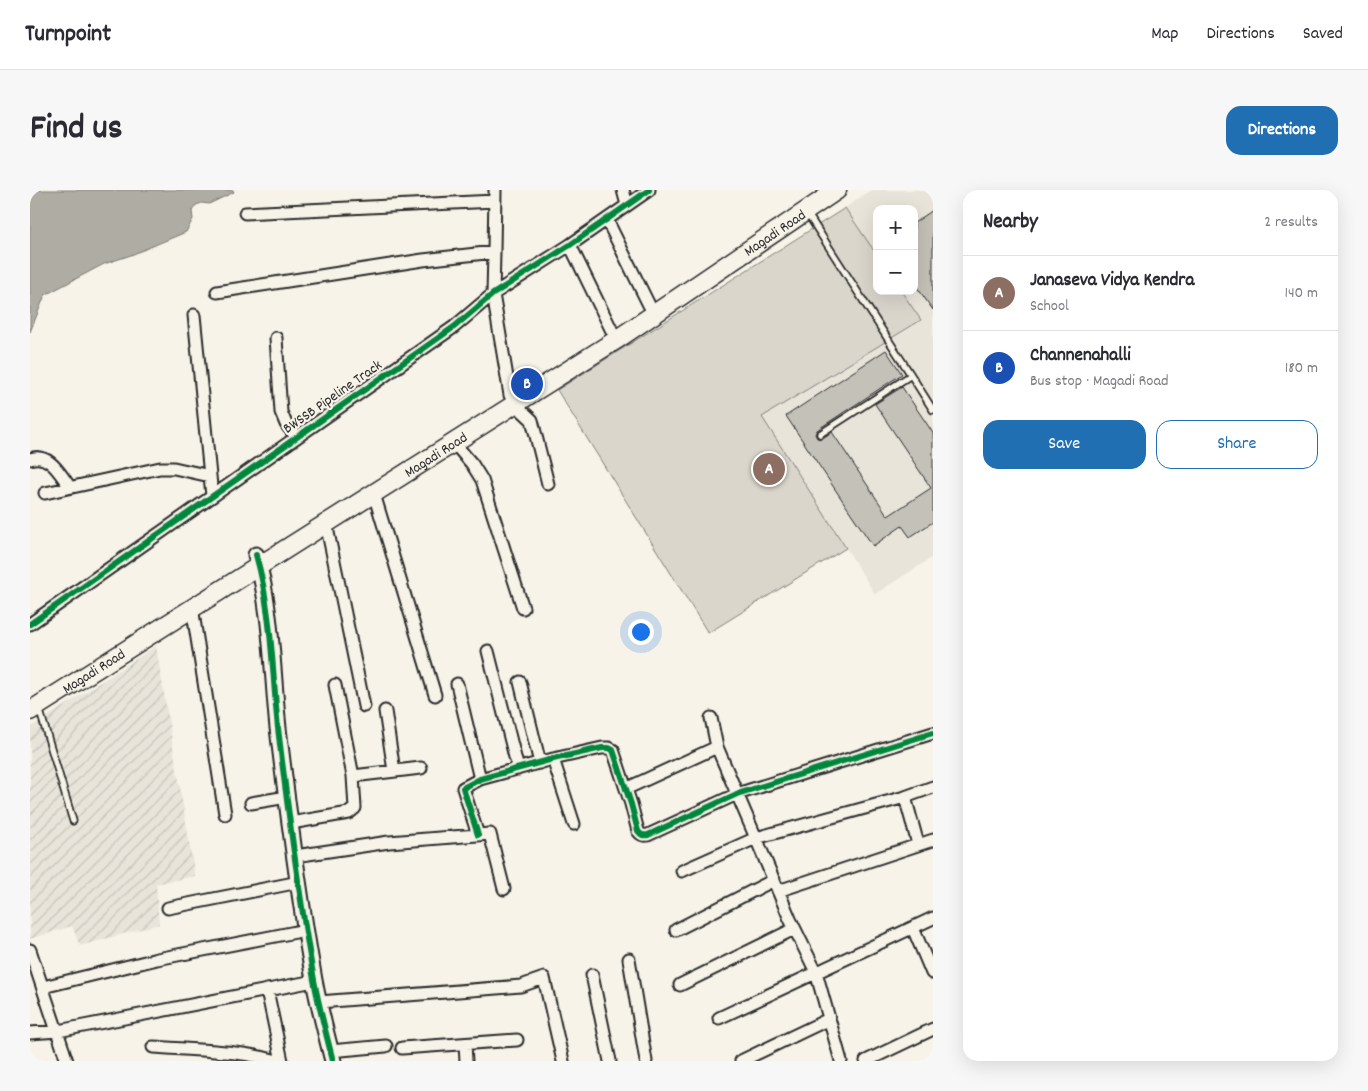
<!DOCTYPE html>
<html lang="en">
<head>
<meta charset="utf-8">
<style>
	:root { --surface:#fff; --page:#f7f7f7; --text:#2b2b33; --muted:#7c7c81; --line:#e1e1e2; --accent:#1f6fb2 }
	body { margin:0; font-family:Dekko,sans-serif; background:var(--page); color:var(--text) }
	.controls { position:absolute; right:15px; top:15px; display:grid; overflow:hidden; border-radius:10px; box-shadow:0 5px 20px #0002 }
	.controls button { width:45px; height:45px; display:grid; place-items:center; padding:0; border:0; border-bottom:1px solid var(--line); background:var(--surface); color:var(--text); font:25px sans-serif }
	.you { position:absolute; left:610px; top:441px; width:18px; height:18px; margin:-12px; border:4px solid #fff; border-radius:50%; background:#1a73e8; box-shadow:0 0 0 8px #1a73e833 }
	.badge { display:grid; place-items:center; width:32px; height:32px; border-radius:50%; background:var(--accent); color:#fff; font-size:16px; font-weight:700 }
	.pin { position:absolute; translate:-50% -50%; border:2px solid #fff; box-shadow:0 1px 5px #0006 }
	.list { margin:0; padding:0; list-style:none }
	h2 { display:flex; justify-content:space-between; align-items:center; height:65px; margin:0; padding:0 20px; font-size:21px }
	h2 small { font-size:16px; font-weight:400; color:var(--muted) }
	.list li { display:grid; grid-template-columns:32px 1fr auto; gap:15px; align-items:center; box-sizing:border-box; height:75px; padding:0 20px; border-top:1px solid var(--line) }
	.list b { display:block; font-size:19px; white-space:nowrap }
	.list p { margin:0; font-size:16px; white-space:nowrap; color:var(--muted) }
	.list em { font-size:16px; font-style:normal; color:var(--muted) }
	.actions { display:flex; gap:10px; padding:15px 20px }
	.actions a { flex:1; padding:11px 0; border:1px solid var(--accent); border-radius:15px; text-align:center; font-size:18px; color:var(--accent) }
	.actions .main { background:var(--accent); color:#fff }
	.map { position:relative; flex:none; width:903px; height:871px; overflow:hidden; border-radius:15px }
	header { display:flex; align-items:center; gap:30px; box-sizing:border-box; height:70px; padding:0 25px; background:var(--surface); border-bottom:1px solid var(--line) }
	header strong { font-size:24px }
	nav { display:flex; gap:28px; margin-inline-start:auto; font-size:18px }
	.intro { display:flex; align-items:center; justify-content:space-between; box-sizing:border-box; height:120px; padding:0 30px }
	h1 { margin:0; font-size:35px }
	.button { padding:12px 22px; border-radius:15px; background:var(--accent); color:#fff; font-size:18px; font-weight:700 }
	main { display:flex; gap:30px; padding:0 30px }
	aside { flex:1; background:var(--surface); border-radius:15px; box-shadow:0 5px 20px #0002 }
	.map>svg:first-child { display:block }
</style>
</head>
<body>
<header>
<strong>Turnpoint</strong>
<nav><a>Map</a><a>Directions</a><a>Saved</a></nav>
</header>
<div class="intro"><h1>Find us</h1><a class="button">Directions</a></div>
<main>
<div class="map">
<svg width="903" height="871" viewBox="0 0 903 871">
	<defs>
		<pattern id="industrial-furrows" width="10" height="10" patternUnits="userSpaceOnUse" patternTransform="scale(1.25)"><rect width="10" height="10" fill="#e8e4da"/><path d="M-1 1l2-2M0 10L10 0M9 11l2-2" fill="none" stroke="#c7c4bb"/></pattern>
	</defs>
	<rect width="100%" height="100%" fill="#f7f3e8"/>
	<filter id="ink" filterUnits="userSpaceOnUse"><feTurbulence type="fractalNoise" baseFrequency=".02" numOctaves="2"/><feDisplacementMap in="SourceGraphic" scale="10" xChannelSelector="R" yChannelSelector="G"/><feConvolveMatrix kernelMatrix="1 2 1 2 8 2 1 2 1" color-interpolation-filters="sRGB"/></filter>
	<g filter="url(#ink)">
		<path fill="#e8e4da" fill-rule="evenodd" d="M841 0H903V367L845 404 816 358 678 443 527 200 815 18ZM847 19H884V101H847Z"/>
		<path fill="url(#industrial-furrows)" d="M126 456 165 686 126 694 129 734 50 756 42 736 0 749V538Z"/>
		<path fill="#dad6cc" stroke="#82807c" d="M815 18 847 65V101H871L891 130 732 227 816 358 678 443 527 200Z"/>
		<path fill="#afaca4" stroke="#7a7874" d="M0 0H203L204 2 179 14 172 13 166 15 162 21 163 29 156 42 101 65 74 74 15 105 0 142Z"/>
		<path fill="#c4c1b9" stroke="#2b2b2b" d="M903 20V120L884 93V33Z
			M856 160 872 184 787 240 785 244 787 248 791 249 802 242 858 326 901 298 845 214 872 197 903 243V332L880 347 872 336 843 356 756 226Z"/>
		<g fill="none" stroke-linecap="round" stroke-linejoin="round">
			<defs>
				<path id="lane" d="M777 23 881 185
					M790 244 881 185 903 220
					M9 518 43 631"/>
				<path id="street" d="M593 0 597 15
					M215 23 465 11
					M577 30 619 115
					M540 55 582 141
					M464 62 463 104 480 205 485 214 502 230 518 294
					M187 102 393 70 464 62 465 0
					M164 125 182 306
					M246 148 251 222 256 234 266 247
					M424 253 442 274 452 290 493 418
					M0 269C19 262 30 284 40 297
					M15 303 130 278H144L180 286
					M344 304 405 505
					M296 333 312 409 334 516
					M162 417 195 624
					M0 434 424 137 463 104 540 55 619 0
					M458 461 488 579
					M490 492 510 573
					M427 494 450 589
					M305 495 323 586
					M355 521 364 581
					M681 528 687 557 726 648 760 729 786 782 811 871
					M523 569 544 634
					M602 596 687 557
					M875 607 888 654
					M221 613 257 607
					M261 633 319 623 325 618 323 586 391 578
					M448 645 433 598 450 589 523 569 572 558H579L583 560 601 614 608 641C611 645 613 646 618 645L707 604 903 543
					M265 666 359 652 460 644 474 699
					M652 681 726 648 875 607 903 597
					M748 701 903 650
					M138 718 269 692
					M883 738 902 783
					M646 740 744 690
					M0 760 37 871
					M599 769 616 871
					M562 785 580 871
					M650 795 764 739
					M13 797 127 769 276 740
					M237 800 252 871
					M289 812 491 796 514 788 533 871
					M689 828 903 728
					M0 843 28 841 284 791
					M435 854 436 871
					M123 857C165 860 207 860 248 871
					M372 858 487 850
					M300 861 356 856
					M711 871 799 829
					M836 871 903 839"/>
				<path id="secondary" d="M226 365C242 421 242 480 248 538 258 622 269 706 284 790 289 817 296 844 303 871"/>
				<g id="primary">
					<path id="s1" d="M0 521 586 150 807 0"/>
				</g>
			</defs>
			<use href="#lane" stroke="#2b2b2b" stroke-width="9"/>
			<use href="#street" stroke="#2b2b2b" stroke-width="15"/>
			<use href="#secondary" stroke="#2b2b2b" stroke-width="19"/>
			<use href="#primary" stroke="#2b2b2b" stroke-width="21"/>
			<use href="#lane" stroke="#f7f3e8" stroke-width="5.5"/>
			<use href="#street" stroke="#f7f3e8" stroke-width="11"/>
			<use href="#secondary" stroke="#f7f3e8" stroke-width="15"/>
			<use href="#primary" stroke="#f7f3e8" stroke-width="18"/>
			<defs>
				<path id="cycleway" d="M226 365C242 421 242 480 248 538 258 622 269 706 284 790 289 817 296 844 303 871
					M0 434 424 137 463 104 540 55 619 0
					M448 645 433 598 450 589 523 569 572 558H579L583 560 601 614 608 641C611 645 613 646 618 645L707 604 903 543"/>
			</defs>
			<use href="#cycleway" stroke="#f7f3e8" stroke-width="9"/>
			<use href="#cycleway" stroke="#00873e" stroke-width="6"/>
		</g>
	</g>
	<g text-anchor="middle" stroke-width="4.5" stroke-linejoin="round" paint-order="stroke">
		<g font-size="15" fill="#2b2b2b" stroke="#f7f3e8">
			<text dy="5" stroke="none"><textPath href="#s1" startOffset="885">Magadi Road</textPath></text>
			<text transform="translate(302 206) rotate(-35)" y="5">BWSSB Pipeline Track</text>
			<text dy="5" stroke="none"><textPath href="#s1" startOffset="480">Magadi Road</textPath></text>
			<text dy="5" stroke="none"><textPath href="#s1" startOffset="75">Magadi Road</textPath></text>
		</g>
	</g>
</svg>
<div class="controls">
<button>+</button>
<button>−</button>
</div>
<div class="you"></div>
<div class="pin badge" style="left:739px;top:279px;background:#8d6e63">A</div>
<div class="pin badge" style="left:497px;top:194px;background:#1a4fb4">B</div>
</div>
<aside>
<h2>Nearby<small>2 results</small></h2>
<ul class="list">
<li><span class="badge" style="background:#8d6e63">A</span><div><b>Janaseva Vidya Kendra</b><p>School</p></div><em>140 m</em></li>
<li><span class="badge" style="background:#1a4fb4">B</span><div><b>Channenahalli</b><p>Bus stop · Magadi Road</p></div><em>180 m</em></li>
</ul>
<div class="actions"><a class="main">Save</a><a>Share</a></div>
</aside>
</main>
</body>
</html>
